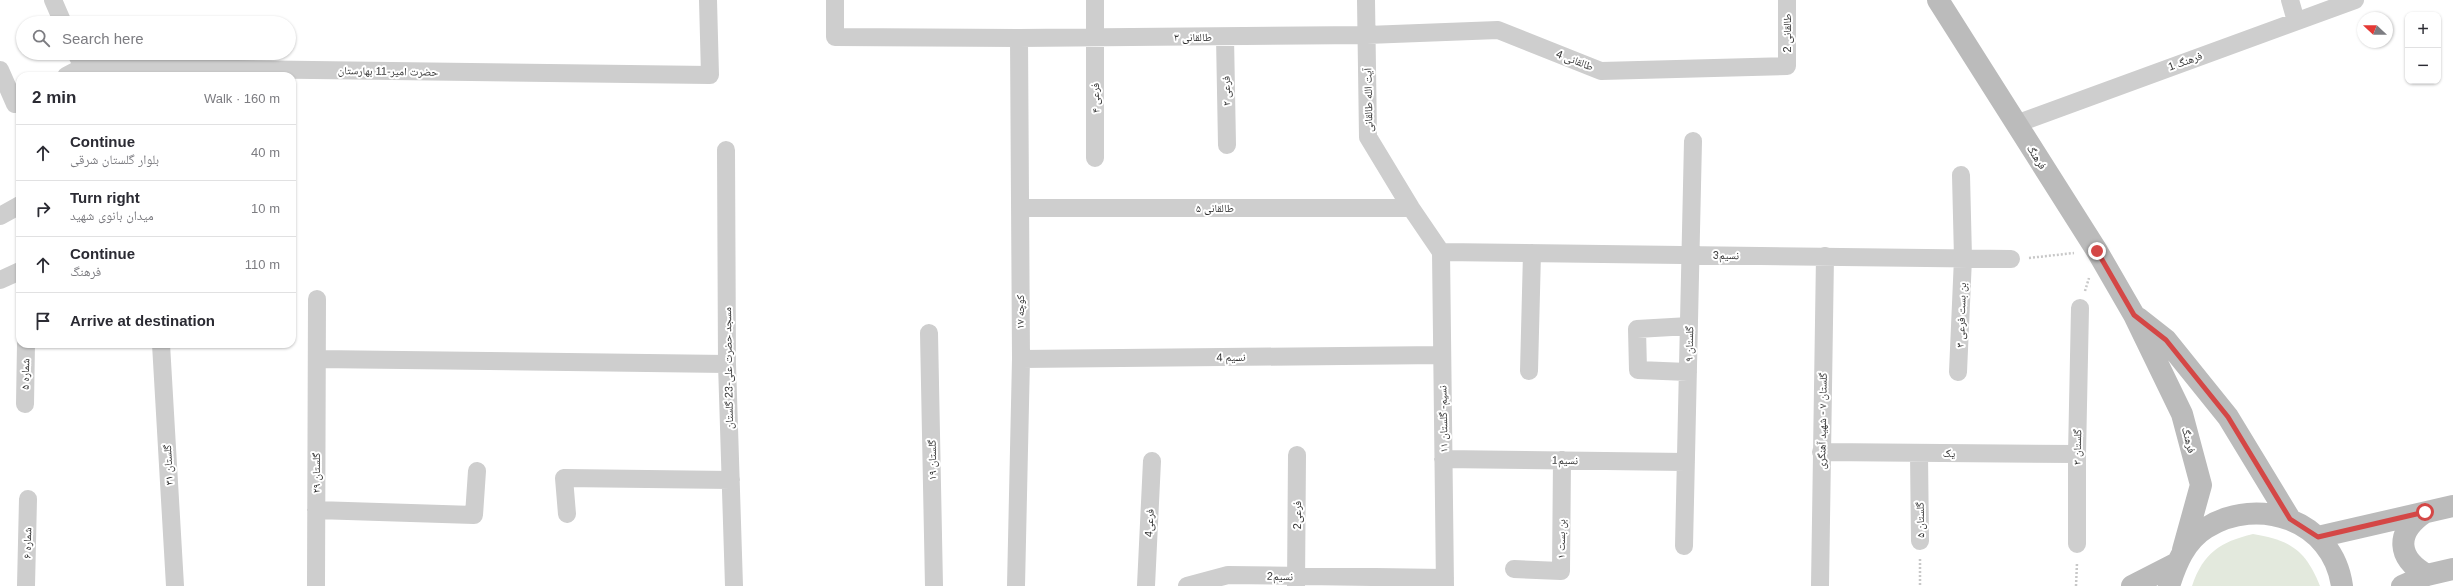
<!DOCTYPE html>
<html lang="en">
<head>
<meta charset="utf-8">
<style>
	:root { --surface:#fff; --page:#f2f2f3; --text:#2b2b33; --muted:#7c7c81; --line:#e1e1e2 }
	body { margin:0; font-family:Arial,"Noto Naskh Arabic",sans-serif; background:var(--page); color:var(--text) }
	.controls { position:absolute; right:12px; top:12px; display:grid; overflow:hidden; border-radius:8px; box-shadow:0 1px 3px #0004 }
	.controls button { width:36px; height:36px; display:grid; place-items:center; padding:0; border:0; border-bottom:1px solid var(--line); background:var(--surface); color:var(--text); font:20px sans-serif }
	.compass { position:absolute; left:2357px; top:12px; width:36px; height:36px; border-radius:50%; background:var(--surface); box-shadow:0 1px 3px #0004; rotate:292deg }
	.stop { position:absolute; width:12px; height:12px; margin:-9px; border:3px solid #d44746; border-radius:50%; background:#fff }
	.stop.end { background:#d44746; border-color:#fff; box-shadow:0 1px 4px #0008 }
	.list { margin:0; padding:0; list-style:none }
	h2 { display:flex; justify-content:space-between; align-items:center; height:52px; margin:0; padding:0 16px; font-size:17px }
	h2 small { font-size:13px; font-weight:400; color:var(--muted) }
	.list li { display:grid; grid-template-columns:26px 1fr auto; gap:12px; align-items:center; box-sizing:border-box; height:56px; padding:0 16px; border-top:1px solid var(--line) }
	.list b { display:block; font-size:15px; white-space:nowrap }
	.list p { margin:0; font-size:13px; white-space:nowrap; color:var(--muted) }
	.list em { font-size:13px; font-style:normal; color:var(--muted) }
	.icon { flex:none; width:22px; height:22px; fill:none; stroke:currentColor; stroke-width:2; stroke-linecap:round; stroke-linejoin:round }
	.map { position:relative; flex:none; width:2453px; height:586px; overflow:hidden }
	.search { position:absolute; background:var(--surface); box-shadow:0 1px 3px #0004; left:16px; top:16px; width:280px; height:44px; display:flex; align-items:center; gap:10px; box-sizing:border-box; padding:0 14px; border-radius:22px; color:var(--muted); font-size:15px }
	.panel { position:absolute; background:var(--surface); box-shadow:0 1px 3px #0004; left:16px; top:72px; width:280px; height:276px; border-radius:12px }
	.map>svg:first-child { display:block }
</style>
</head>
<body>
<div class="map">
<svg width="2453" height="586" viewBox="0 0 2453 586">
	<rect width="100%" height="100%" fill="#fff"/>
	<path fill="#e3e9dd" d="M2253 534C2291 540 2306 551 2320 586H2192C2203 553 2220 542 2253 534Z"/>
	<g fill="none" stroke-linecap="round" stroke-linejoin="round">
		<path stroke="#c8c8c8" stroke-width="2.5" stroke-dasharray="2 2" stroke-linecap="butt" d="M2029 258 2074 253
			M2085 291 2089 278
			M1920 559V586
			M2076 586 2077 563"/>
		<path stroke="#cecece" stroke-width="18" d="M53 0 63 23
			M835 0V37L1019 38 1367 35 1498 30 1601 71 1787 66V0
			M1366 0 1368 137 1411 208 1441 252
			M2290 0 2296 21
			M1225 37 1227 145
			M76 53 83 67 710 75 708 0
			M0 70 15 104 20 101
			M66 76 83 67
			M2016 124 2355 0
			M726 150 727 364 734 586
			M1095 158V0
			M1020 208H1411
			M0 216 20 205
			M1441 252 2011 259
			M1441 252 1445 586
			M0 280 20 271
			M929 333 934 586
			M161 344 175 586
			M317 359 727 364
			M1021 359 1442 355
			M1529 371 1532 253
			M1688 372 1638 370 1637 329 1689 326
			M1958 372 1963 258 1961 175
			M25 404 26 344
			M1821 452 2077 454
			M1919 453 1920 541
			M1443 459 1686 462
			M316 510 474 515 477 471
			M567 514 564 478 731 480
			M2077 544V454L2080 308
			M1684 546 1693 141
			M1514 569 1561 571 1562 460
			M26 586 28 499
			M316 586 317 299
			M1016 586 1021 359 1019 38
			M1146 586 1152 461
			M1187 586 1228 575 1445 578
			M1296 586 1297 455
			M1820 586 1825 256"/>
		<path stroke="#bbb" stroke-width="22" d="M1938 0 2097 251 2134 315 2182 414 2201 485 2183 550
			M2138 318 2166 340 2228 417 2290 519
			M2424 513C2395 533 2397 558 2427 575
			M2318 537 2453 506
			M2132 586 2175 564
			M2169 586C2176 564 2185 541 2206 528 2258 495 2333 520 2342 586
			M2402 586 2427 575 2453 569"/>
	</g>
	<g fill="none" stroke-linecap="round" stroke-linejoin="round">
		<path stroke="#d44746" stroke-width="5" d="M2097 251 2134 315 2166 340 2228 417 2290 519 2318 537 2425 512"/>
	</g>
	<g text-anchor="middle" stroke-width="4" stroke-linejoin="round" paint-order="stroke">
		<g font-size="11" fill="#313131" stroke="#fff">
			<text transform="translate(1787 33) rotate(-90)" y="4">طالقانی 2</text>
			<text x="1193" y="41">طالقانی ۳</text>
			<text transform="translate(1575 60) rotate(21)" y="4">طالقانی 4</text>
			<text transform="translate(2185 61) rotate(-20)" y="4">فرهنگ 1</text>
			<text transform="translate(388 71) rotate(1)" y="4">حضرت امیر-11 بهارستان</text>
			<text transform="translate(1226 91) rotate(-91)" y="4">فرعی ۲</text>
			<text transform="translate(1095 98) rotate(-90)" y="4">فرعی ۴</text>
			<text transform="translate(1368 100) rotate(-91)" y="4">آیت الله طالقانی</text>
			<text transform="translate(2037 157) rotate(57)" y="4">فرهنگ</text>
			<text x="1215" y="212">طالقانی ۵</text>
			<text transform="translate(1726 255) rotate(1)" y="4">نسیم3</text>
			<text transform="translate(1020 312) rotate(-90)" y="4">کوچه ۱۷</text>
			<text transform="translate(1961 315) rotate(-88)" y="4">بن بست فرعی ۳</text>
			<text transform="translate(1689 344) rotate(-89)" y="4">گلستان ۹</text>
			<text transform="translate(1231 357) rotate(-1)" y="4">نسیم 4</text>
			<text transform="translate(728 368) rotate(-91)" y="4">مسجد حضرت علی-23 گلستان</text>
			<text transform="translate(25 374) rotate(-89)" y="4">شماره ۵</text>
			<text transform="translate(1443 419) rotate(-91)" y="4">نسیم- گلستان ۱۱</text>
			<text transform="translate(1822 421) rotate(-89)" y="4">گلستان ۷ - شهید آهنگری</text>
			<text transform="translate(2189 440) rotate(75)" y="4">فرهنگ</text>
			<text transform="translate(2077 447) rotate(-89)" y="4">گلستان ۳</text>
			<text x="1949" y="457">یک</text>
			<text transform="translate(932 460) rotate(-91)" y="4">گلستان ۱۹</text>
			<text transform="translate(1565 460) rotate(1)" y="4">نسیم1</text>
			<text transform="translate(168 465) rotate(-93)" y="4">گلستان ۳۱</text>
			<text transform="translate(316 473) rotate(-90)" y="4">گلستان ۲۹</text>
			<text transform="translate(1297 515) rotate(-90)" y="4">فرعی2</text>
			<text transform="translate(1920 520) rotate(-91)" y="4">گلستان ۵</text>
			<text transform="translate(1149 523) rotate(-87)" y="4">فرعی4</text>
			<text transform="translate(1561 539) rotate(-89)" y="4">بن بست ۱</text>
			<text transform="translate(27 543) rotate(-89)" y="4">شماره ۶</text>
			<text transform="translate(1280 576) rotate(1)" y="4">نسیم2</text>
		</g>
	</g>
</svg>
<div class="controls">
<button>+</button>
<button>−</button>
</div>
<svg class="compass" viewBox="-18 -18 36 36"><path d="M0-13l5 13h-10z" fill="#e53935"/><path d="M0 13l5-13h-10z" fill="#7c7c81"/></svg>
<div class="stop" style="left:2425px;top:512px"></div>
<div class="stop end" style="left:2097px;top:251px"></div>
<div class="search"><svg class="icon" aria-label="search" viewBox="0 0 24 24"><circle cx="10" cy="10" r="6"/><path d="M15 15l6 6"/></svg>Search here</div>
<section class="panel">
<h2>2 min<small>Walk · 160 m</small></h2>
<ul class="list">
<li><svg class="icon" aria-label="ahead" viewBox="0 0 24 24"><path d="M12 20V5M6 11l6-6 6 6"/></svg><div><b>Continue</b><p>بلوار گلستان شرقی</p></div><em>40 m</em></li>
<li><svg class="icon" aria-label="right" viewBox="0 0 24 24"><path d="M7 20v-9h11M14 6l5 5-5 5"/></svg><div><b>Turn right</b><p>میدان بانوی شهید</p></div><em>10 m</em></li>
<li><svg class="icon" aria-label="ahead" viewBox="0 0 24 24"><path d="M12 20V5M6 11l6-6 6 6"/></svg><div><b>Continue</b><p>فرهنگ</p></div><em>110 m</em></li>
<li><svg class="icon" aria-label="arrive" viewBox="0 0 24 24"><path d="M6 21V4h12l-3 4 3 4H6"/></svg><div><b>Arrive at destination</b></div></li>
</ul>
</section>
</div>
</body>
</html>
